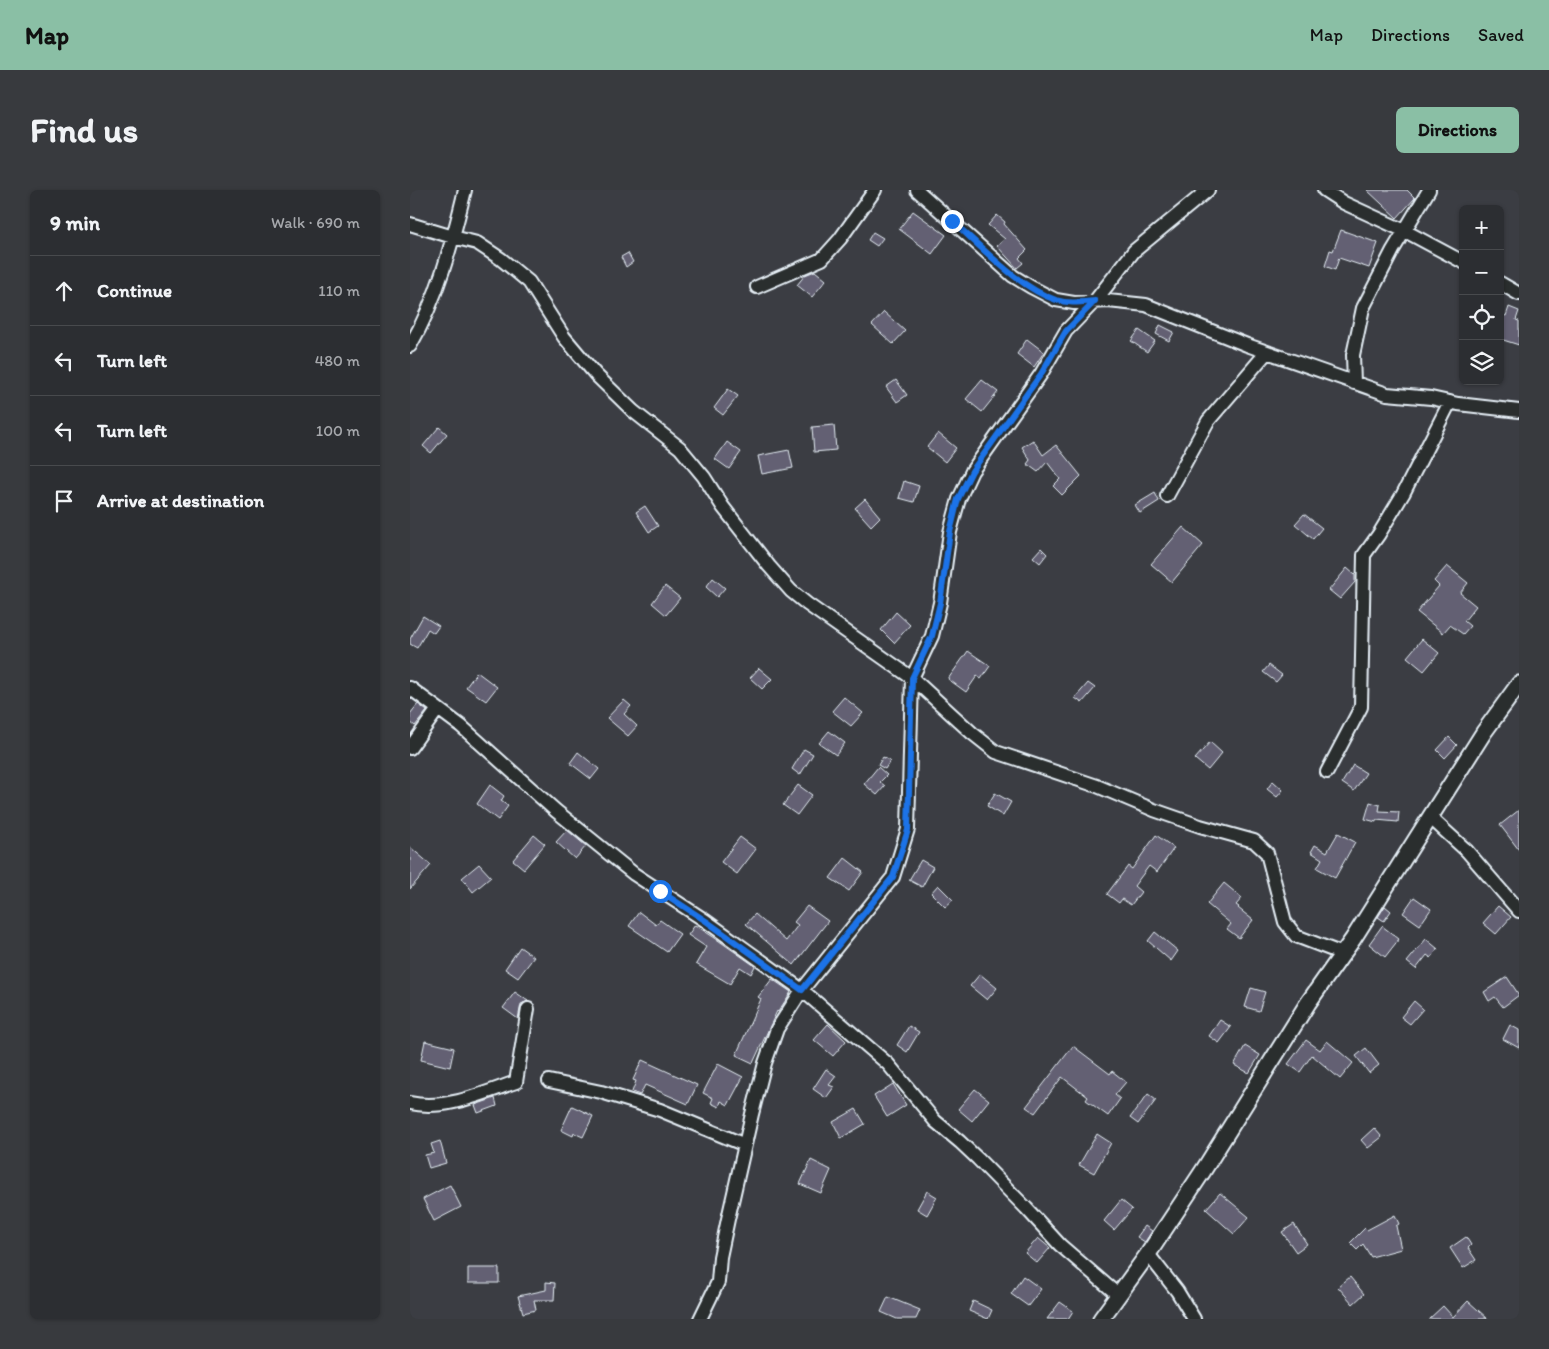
<!DOCTYPE html>
<html lang="en">
<head>
<meta charset="utf-8">
<style>
	:root { --surface:#2c2e32; --page:#383a3e; --text:#f1f3f6; --muted:#a6a8ac; --line:#484a4d; --accent:#8abfa5 }
	body { margin:0; font-family:Itim,sans-serif; background:var(--page); color:var(--text) }
	.controls { position:absolute; right:15px; top:15px; display:grid; overflow:hidden; border-radius:8px; box-shadow:0 1px 4px #0004 }
	.controls button { width:45px; height:45px; display:grid; place-items:center; padding:0; border:0; border-bottom:1px solid var(--line); background:var(--surface); color:var(--text); font:25px sans-serif }
	.stop { position:absolute; width:15px; height:15px; margin:-11px; border:4px solid #1a73e8; border-radius:50%; background:#fff }
	.stop.end { background:#1a73e8; border-color:#fff; box-shadow:0 1px 5px #0008 }
	.list { margin:0; padding:0; list-style:none }
	h2 { display:flex; justify-content:space-between; align-items:center; height:65px; margin:0; padding:0 20px; font-size:21px }
	h2 small { font-size:16px; font-weight:400; color:var(--muted) }
	.list li { display:grid; grid-template-columns:32px 1fr auto; gap:15px; align-items:center; box-sizing:border-box; height:70px; padding:0 20px; border-top:1px solid var(--line) }
	.list b { display:block; font-size:19px; white-space:nowrap }
	.list em { font-size:16px; font-style:normal; color:var(--muted) }
	.icon { flex:none; width:28px; height:28px; fill:none; stroke:currentColor; stroke-width:2; stroke-linecap:round; stroke-linejoin:round }
	.map { position:relative; flex:none; width:1109px; height:1129px; overflow:hidden; border-radius:8px }
	header { display:flex; align-items:center; gap:30px; box-sizing:border-box; height:70px; padding:0 25px; background:var(--accent); color:#111 }
	header strong { font-size:24px }
	nav { display:flex; gap:28px; margin-inline-start:auto; font-size:18px }
	.intro { display:flex; align-items:center; justify-content:space-between; box-sizing:border-box; height:120px; padding:0 30px }
	h1 { margin:0; font-size:35px }
	.button { padding:12px 22px; border-radius:8px; background:var(--accent); color:#111; font-size:18px; font-weight:700 }
	main { display:flex; gap:30px; padding:0 30px }
	aside { flex:1; background:var(--surface); border-radius:8px; box-shadow:0 1px 4px #0004 }
	.map>svg:first-child { display:block }
</style>
</head>
<body>
<header>
<strong>Map</strong>
<nav><a>Map</a><a>Directions</a><a>Saved</a></nav>
</header>
<div class="intro"><h1>Find us</h1><a class="button">Directions</a></div>
<main>
<aside>
<h2>9 min<small>Walk · 690 m</small></h2>
<ul class="list">
<li><svg class="icon" aria-label="ahead" viewBox="0 0 24 24"><path d="M12 20V5M6 11l6-6 6 6"/></svg><div><b>Continue</b></div><em>110 m</em></li>
<li><svg class="icon" aria-label="left" viewBox="0 0 24 24"><path d="M17 20v-9H6M10 6l-5 5 5 5"/></svg><div><b>Turn left</b></div><em>480 m</em></li>
<li><svg class="icon" aria-label="left" viewBox="0 0 24 24"><path d="M17 20v-9H6M10 6l-5 5 5 5"/></svg><div><b>Turn left</b></div><em>100 m</em></li>
<li><svg class="icon" aria-label="arrive" viewBox="0 0 24 24"><path d="M6 21V4h12l-3 4 3 4H6"/></svg><div><b>Arrive at destination</b></div></li>
</ul>
</aside>
<div class="map">
<svg width="1109" height="1129" viewBox="0 0 1109 1129">
	<rect width="100%" height="100%" fill="#3b3d43"/>
	<filter id="ink" filterUnits="userSpaceOnUse"><feTurbulence type="fractalNoise" baseFrequency=".02" numOctaves="2"/><feDisplacementMap in="SourceGraphic" scale="10" xChannelSelector="R" yChannelSelector="G"/><feConvolveMatrix kernelMatrix="1 2 1 2 8 2 1 2 1" color-interpolation-filters="sRGB"/></filter>
	<g filter="url(#ink)">
		<path fill="#646173" stroke="#e8f1f8" d="M957 0H997L1005 8 987 28Z
			M503 21 536 45 522 64 489 39Z
			M587 25 595 32 594 34 617 60 609 68 613 73 607 78 587 56 595 49 578 35Z
			M931 40 968 53 959 78 929 68 925 80 915 76 920 60 923 61Z
			M463 42 473 48 467 56 458 50Z
			M218 63 223 72 216 77 211 67Z
			M405 81 416 90 402 107 387 95 395 85Z
			M1099 117 1109 121 1106 130 1109 131V155L1090 149V124L1096 126Z
			M474 122 495 141 483 154 462 135Z
			M750 135 764 142 759 151 746 144Z
			M729 140 745 151 737 162 721 151Z
			M617 149 634 162 624 177 607 164Z
			M486 190 497 205 487 212 476 197Z
			M572 190 588 202 572 222 556 209Z
			M318 199 328 206 313 225 304 218Z
			M424 235 426 260 404 262 402 237Z
			M29 237 37 244 21 263 13 256Z
			M528 243 546 258 535 272 517 257Z
			M623 250 633 265 646 255 671 286 652 305 643 296 650 289 637 272 628 282 617 274 620 270 612 257Z
			M317 252 331 262 319 279 305 269Z
			M379 260 383 278 352 284 348 266Z
			M494 291 509 296 504 312 489 308Z
			M745 303 749 311 730 323 725 315Z
			M455 309 470 327 461 336 445 318Z
			M235 316 248 336 239 342 226 322Z
			M894 324 912 338 903 349 885 334Z
			M773 337 793 355 762 392 741 374Z
			M631 358 637 364 630 373 623 367Z
			M1037 376 1058 393 1050 403 1066 416 1054 431 1060 436 1053 444 1040 435 1033 443 1007 422 1029 396 1024 391Z
			M937 378 945 385V392L930 409 919 400Z
			M303 388 315 398 307 407 296 397Z
			M255 396 270 408 256 425 242 413Z
			M486 422 500 435 484 453 471 440Z
			M13 426 29 436 24 443 18 439 7 458 0 454V449Z
			M1012 449 1029 463 1014 481 997 467Z
			M558 461 580 476 571 489 567 486 556 502 538 489Z
			M859 475 872 485 866 492 853 482Z
			M349 478 362 489 352 499 340 488Z
			M67 482 87 497 76 511 56 497Z
			M678 493 685 498 672 513 665 508Z
			M434 507 453 523 441 536 422 521Z
			M214 510 221 516 214 524 227 536 218 546 197 528Z
			M8 514 17 521 5 536 0 532V524Z
			M419 541 435 553 426 565 409 553Z
			M1039 547 1047 555 1035 568 1027 560Z
			M800 552 812 563 798 580 785 569Z
			M394 559 403 564 390 585 382 579Z
			M168 562 189 579 181 589 160 573Z
			M473 567 480 571 475 579 468 575Z
			M943 575 956 583 944 601 932 593Z
			M468 577 477 585 470 592 475 596 467 605 454 594Z
			M863 591 873 600 867 607 857 599Z
			M80 595 94 606 91 611 98 616 88 630 67 614Z
			M388 595 402 605 387 625 373 615Z
			M585 603 601 612 593 626 577 616Z
			M960 612 970 615 969 621 989 622 988 632 966 630V632L955 629Z
			M1109 620V660L1090 635Z
			M157 640 176 656 165 669 146 652Z
			M928 643 945 652 925 688 907 678 912 669 901 662 905 655 917 662Z
			M124 645 135 654 114 679 103 670Z
			M746 645 764 658 747 682 739 676 724 696 731 702 721 715 712 709 709 713 697 704 718 676 722 679Z
			M330 647 346 659 327 684 311 672Z
			M0 657 21 675 0 699Z
			M435 668 453 682 439 701 420 688Z
			M511 670 523 677 512 697 499 690Z
			M69 674 81 687 63 702 52 688Z
			M814 693 832 708 826 715 829 717 828 718 843 730 829 748 817 739 821 734 797 714Z
			M528 695 543 710 535 717 521 703Z
			M1004 707 1021 719 1010 735 993 723Z
			M397 716 418 731 384 775 336 734 345 724 376 751 388 735 384 732Z
			M975 716 981 721 974 731 968 727Z
			M1088 716 1101 727 1086 744 1073 733Z
			M229 722 246 735 250 730 270 744 257 762 219 736Z
			M285 735 305 748 345 776 341 784 330 777 320 794 286 774 296 757 278 745Z
			M972 736 989 749 975 767 959 754Z
			M745 742 768 761 761 771 738 751Z
			M1016 749 1028 759 1021 768 1017 765 1006 779 997 772Z
			M110 757 124 767 108 788 95 779Z
			M570 784 587 798 577 810 560 796Z
			M1097 787 1109 805 1093 817 1085 807 1079 811 1074 802Z
			M362 789 381 802 368 822 367 821 343 873 326 865 351 809 348 807Z
			M841 798 855 802 849 821 835 817Z
			M105 802 118 811 111 814 108 829 93 818Z
			M1004 811 1013 819 1000 834 991 827Z
			M810 830 821 837 809 853 799 846Z
			M418 834 436 851 423 866 404 850Z
			M1100 835 1109 840V858L1093 849Z
			M499 836 509 842 497 862 487 855Z
			M896 850 910 860 917 851 943 873 930 889 902 865 890 882 878 874Z
			M15 851 44 858 40 877 11 870Z
			M663 856 700 884 702 881 716 892 705 905 710 909 698 926 676 910 678 907 652 887 625 923 616 917Z
			M835 856 850 865 839 883 824 875Z
			M956 858 969 875 959 883 946 866Z
			M232 870 287 895 278 914 235 895 230 905 222 902 226 891 223 890Z
			M308 874 333 887 318 915 311 911 309 917 301 913 303 908 293 903Z
			M416 879 426 886 419 895 424 897 416 908 403 899Z
			M483 894 496 915 477 927 464 906Z
			M565 899 579 910 562 931 548 919Z
			M738 904 746 910 728 934 720 928Z
			M85 908 87 916 68 923 65 915Z
			M162 916 183 926 173 947 164 943 163 946 151 940Z
			M446 919 455 934 431 948 423 932Z
			M964 938 972 947 958 958 951 950Z
			M687 944 701 953 684 983 669 975Z
			M30 951 36 973 19 978 15 965 24 963 21 954Z
			M401 970 421 980 411 1003 390 994Z
			M40 995 51 1017 24 1031 13 1009Z
			M517 1001 527 1007 517 1025 507 1019Z
			M810 1003 839 1027 824 1044 796 1019Z
			M711 1010 722 1019 704 1040 694 1031Z
			M985 1025 989 1034 986 1036 991 1059 961 1067 953 1054 947 1060 940 1053 955 1038 957 1040Z
			M884 1034 897 1054 886 1062 872 1042Z
			M735 1036 742 1041 735 1052 727 1047Z
			M1056 1047 1061 1055 1058 1058 1066 1070 1053 1078 1040 1058Z
			M628 1048 640 1058 627 1073 615 1063Z
			M58 1078H89V1093H58Z
			M613 1086 631 1099 618 1116 601 1104Z
			M940 1087 954 1104 943 1114 928 1097Z
			M136 1092 145 1093 144 1110H124L126 1120 113 1123 108 1106 136 1100Z
			M478 1107 510 1120 506 1129H487L471 1122Z
			M563 1111 582 1120 578 1129 559 1121Z
			M1058 1111 1078 1129H1019L1033 1116 1043 1127Z
			M650 1112 663 1121 658 1129H637Z"/>
		<g fill="none" stroke-linecap="round" stroke-linejoin="round">
			<defs>
				<path id="minor" d="M507 0 603 86 621 97 646 110 664 113 698 111 736 115 837 155 977 204 1021 208 1048 214 1109 221
					M914 0 934 13 995 41 1053 72
					M0 34 43 47 67 53 91 69 119 92 154 147 186 185 223 221 270 258 294 287 313 317 359 376 381 401 397 414 502 488 562 543 586 562 687 596 744 620 790 636 844 651 857 663 875 732 886 746 933 764
					M1090 93 1109 104
					M347 97 412 69 430 49 465 0
					M0 156C28 108 42 53 55 0
					M944 193 943 165 953 118 983 60 1019 0
					M757 306 798 231 857 162
					M0 498 51 536 146 621 224 684 296 731 392 800 478 874 525 931 550 952 568 969 616 1018 650 1055 708 1105
					M0 558 28 519
					M917 582 951 517 954 365 969 344 993 304 1040 212
					M1021 628 1057 661 1109 721
					M139 891 191 902 250 920 335 955
					M0 913C35 921 73 903 106 892L118 819
					M738 1064 767 1101 784 1129
					M290 1129 308 1092 310 1067 318 1029 342 924 355 873 367 839 392 800 483 687 498 639 502 488 522 446 530 413 540 342 549 309 562 281 631 184 656 141 685 111 724 61 798 0"/>
				<path id="tertiary" d="M691 1129 738 1064 793 981 898 813 943 749 1074 542 1109 494"/>
			</defs>
			<use href="#minor" stroke="#e8f1f8" stroke-width="16"/>
			<use href="#tertiary" stroke="#e8f1f8" stroke-width="19"/>
			<use href="#minor" stroke="#2a2d2e" stroke-width="12"/>
			<use href="#tertiary" stroke="#2a2d2e" stroke-width="15"/>
		</g>
	</g>
	<g fill="none" stroke-linecap="round" stroke-linejoin="round" filter="url(#ink)">
		<path stroke="#1a73e8" stroke-width="6" d="M250 701 296 731 392 800 483 687 498 640 502 488 522 446 530 413 540 342 548 309 562 281 631 184 656 141 685 111C672 112 659 114 646 110 609 98 572 57 542 31"/>
	</g>
</svg>
<div class="controls">
<button>+</button>
<button>−</button>
<button><svg class="icon" aria-label="locate" viewBox="0 0 24 24"><circle cx="12" cy="12" r="6"/><path d="M12 2v4M12 18v4M2 12h4M18 12h4"/></svg></button>
<button><svg class="icon" aria-label="layers" viewBox="0 0 24 24"><path d="M12 4l9 5-9 5-9-5zM3 14l9 5 9-5"/></svg></button>
</div>
<div class="stop" style="left:250px;top:701px"></div>
<div class="stop end" style="left:542px;top:31px"></div>
</div>
</main>
</body>
</html>
